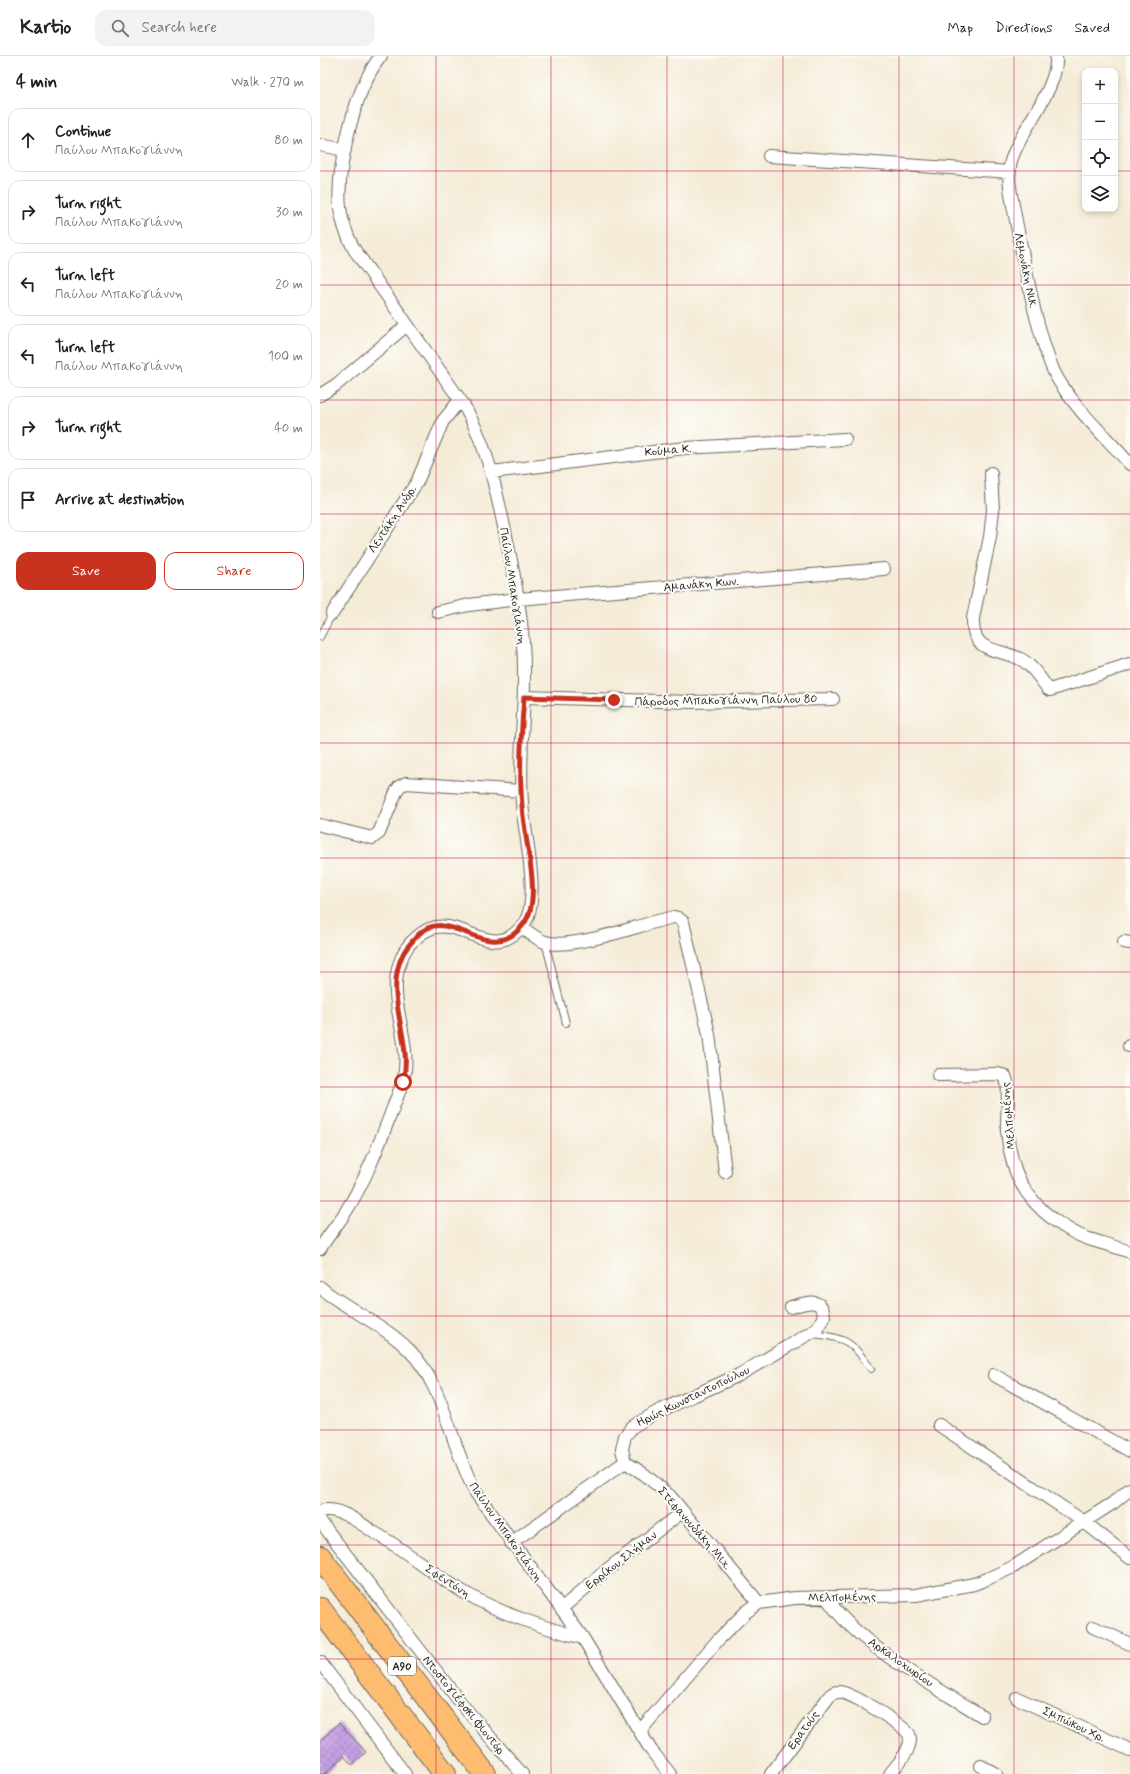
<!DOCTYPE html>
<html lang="en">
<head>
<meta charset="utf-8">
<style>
	:root { --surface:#fff; --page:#f2f2f2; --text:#222; --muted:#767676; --line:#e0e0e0; --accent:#c8321e }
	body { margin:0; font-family:Mynerve,sans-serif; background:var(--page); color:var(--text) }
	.controls { position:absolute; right:12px; top:12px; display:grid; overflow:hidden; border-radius:8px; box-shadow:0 2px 6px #0003 }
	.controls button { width:36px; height:36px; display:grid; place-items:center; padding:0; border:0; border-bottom:1px solid var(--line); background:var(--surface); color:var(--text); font:20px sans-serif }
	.stop { position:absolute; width:12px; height:12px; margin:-9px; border:3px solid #c8321e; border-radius:50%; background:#fff }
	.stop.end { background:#c8321e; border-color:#fff; box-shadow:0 1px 4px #0008 }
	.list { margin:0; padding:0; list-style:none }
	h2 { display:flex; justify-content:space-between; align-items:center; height:52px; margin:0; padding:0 16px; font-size:17px }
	h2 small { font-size:13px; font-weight:400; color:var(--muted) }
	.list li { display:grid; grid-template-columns:26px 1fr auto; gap:12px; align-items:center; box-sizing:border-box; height:64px; margin:0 8px 8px; padding:0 8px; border:1px solid var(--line); border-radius:12px }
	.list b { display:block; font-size:15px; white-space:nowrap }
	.list p { margin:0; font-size:13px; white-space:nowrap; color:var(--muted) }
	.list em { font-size:13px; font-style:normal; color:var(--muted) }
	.actions { display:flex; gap:8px; padding:12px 16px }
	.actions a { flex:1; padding:9px 0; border:1px solid var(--accent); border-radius:12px; text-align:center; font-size:14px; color:var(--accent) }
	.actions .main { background:var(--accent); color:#fff }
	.icon { flex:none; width:22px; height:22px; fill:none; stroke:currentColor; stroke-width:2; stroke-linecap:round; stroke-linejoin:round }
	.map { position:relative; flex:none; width:810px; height:1718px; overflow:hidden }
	header { display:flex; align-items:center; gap:24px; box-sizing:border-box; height:56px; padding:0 20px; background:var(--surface); border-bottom:1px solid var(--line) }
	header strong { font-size:19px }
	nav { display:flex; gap:22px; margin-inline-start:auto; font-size:14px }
	.search { width:280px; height:36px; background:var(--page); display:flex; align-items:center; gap:10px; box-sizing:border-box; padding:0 14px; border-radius:12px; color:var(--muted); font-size:15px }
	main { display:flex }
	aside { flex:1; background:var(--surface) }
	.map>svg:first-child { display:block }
</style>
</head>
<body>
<header>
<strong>Kartio</strong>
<div class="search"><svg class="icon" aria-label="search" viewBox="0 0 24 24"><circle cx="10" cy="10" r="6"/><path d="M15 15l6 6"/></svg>Search here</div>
<nav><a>Map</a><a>Directions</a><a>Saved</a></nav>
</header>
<main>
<aside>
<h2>4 min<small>Walk · 270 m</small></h2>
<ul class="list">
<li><svg class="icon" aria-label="ahead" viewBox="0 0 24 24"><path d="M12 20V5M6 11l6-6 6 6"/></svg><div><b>Continue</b><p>Παύλου Μπακογιάννη</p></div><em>80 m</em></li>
<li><svg class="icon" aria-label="right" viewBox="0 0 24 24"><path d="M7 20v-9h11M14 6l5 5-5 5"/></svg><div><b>Turn right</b><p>Παύλου Μπακογιάννη</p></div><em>30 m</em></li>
<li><svg class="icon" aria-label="left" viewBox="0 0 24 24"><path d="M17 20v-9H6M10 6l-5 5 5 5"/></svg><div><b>Turn left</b><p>Παύλου Μπακογιάννη</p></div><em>20 m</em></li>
<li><svg class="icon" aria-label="left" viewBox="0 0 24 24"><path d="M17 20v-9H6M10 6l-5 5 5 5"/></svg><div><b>Turn left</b><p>Παύλου Μπακογιάννη</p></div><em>100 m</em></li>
<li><svg class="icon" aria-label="right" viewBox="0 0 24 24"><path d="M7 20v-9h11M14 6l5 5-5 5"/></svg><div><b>Turn right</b></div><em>40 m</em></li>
<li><svg class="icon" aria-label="arrive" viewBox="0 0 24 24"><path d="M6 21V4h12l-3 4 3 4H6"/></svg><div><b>Arrive at destination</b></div></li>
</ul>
<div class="actions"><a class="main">Save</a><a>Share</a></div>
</aside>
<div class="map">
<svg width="810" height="1718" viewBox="0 0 810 1718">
	<defs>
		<pattern id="building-cross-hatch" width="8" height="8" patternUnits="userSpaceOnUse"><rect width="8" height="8" fill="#c5a0e4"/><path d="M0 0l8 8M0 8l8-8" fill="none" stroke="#a989c3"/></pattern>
	</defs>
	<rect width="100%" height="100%" fill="#fdfcf7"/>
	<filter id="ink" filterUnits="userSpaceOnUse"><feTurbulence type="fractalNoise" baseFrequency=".025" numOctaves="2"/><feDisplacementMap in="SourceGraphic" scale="8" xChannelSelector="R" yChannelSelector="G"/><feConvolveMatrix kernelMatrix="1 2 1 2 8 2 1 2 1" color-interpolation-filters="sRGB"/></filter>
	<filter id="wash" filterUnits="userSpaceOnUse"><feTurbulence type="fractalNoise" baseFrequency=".012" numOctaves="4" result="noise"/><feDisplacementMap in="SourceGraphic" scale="16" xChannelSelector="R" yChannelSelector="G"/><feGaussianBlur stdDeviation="0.9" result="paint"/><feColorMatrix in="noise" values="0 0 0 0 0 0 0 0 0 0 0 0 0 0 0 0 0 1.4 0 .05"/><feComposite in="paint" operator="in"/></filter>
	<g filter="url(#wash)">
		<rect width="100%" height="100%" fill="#f5ecd8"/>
		<g id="blocks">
			<path fill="url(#building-cross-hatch)" d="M19 1667 46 1696 32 1709 24 1700 5 1718H0V1685Z"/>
		</g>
	</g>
	<g filter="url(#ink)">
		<use href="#blocks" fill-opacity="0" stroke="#68655e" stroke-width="1"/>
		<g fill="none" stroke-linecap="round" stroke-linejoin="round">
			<defs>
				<path id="service" d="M0 581 12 558
					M225 886 246 967
					M491 1278C525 1281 532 1285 551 1313"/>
				<path id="minor" d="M736 0C739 33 700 73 691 105 686 123 693 147 696 165 702 196 708 226 715 257 721 278 726 300 736 320 755 353 785 380 810 408
					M0 89 25 94
					M449 100 690 116
					M0 339 16 329 87 269
					M172 416 365 392 525 383
					M671 417 673 454 670 481 653 562C651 600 681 591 704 605 714 612 721 623 728 633L730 634 810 608
					M118 556 149 549 198 543 564 513
					M12 558 97 426 123 365 140 344
					M204 641 371 646 513 643
					M0 769 52 782 59 777 77 734 80 730 86 727 201 735
					M201 871C209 876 216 883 225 886 252 895 324 867 354 861L358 862 363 866 389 978 405 1116
					M804 886 810 887
					M809 990H810
					M618 1019 678 1018 685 1020C691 1032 686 1061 687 1075 691 1114 702 1140 734 1164 744 1171 755 1178 766 1182 781 1187 796 1191 810 1196
					M0 1193C8 1179 20 1166 28 1152 47 1121 60 1086 73 1052 77 1040 84 1027 85 1014 89 978 67 943 80 906 83 897 88 888 96 882 134 845 169 913 203 869 222 845 204 777 202 747 199 704 204 664 204 622 205 573 195 523 185 475 175 430 167 388 143 348L34 193C27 180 22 167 20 152 16 112 35 31 61 0
					M0 1231 7 1237C34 1256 66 1271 89 1294 124 1328 132 1395 156 1437L263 1582 331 1694 350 1718
					M674 1319 810 1395
					M619 1369 763 1465 810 1502
					M305 1406 324 1418 350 1440 439 1547
					M0 1455C19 1450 40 1467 55 1477 87 1495 115 1520 147 1538 184 1559 222 1571 263 1582
					M0 1465 144 1651 202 1718
					M191 1487 305 1406 302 1393 305 1380 312 1371 337 1356 419 1319 497 1273 504 1260C502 1240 485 1247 471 1251
					M507 1542C536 1588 616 1631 662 1660
					M241 1553 284 1516 362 1456
					M773 1571 810 1588
					M0 1606 85 1718
					M697 1642 810 1694
					M320 1675 398 1584 426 1556 439 1547 475 1542 596 1539 654 1528 667 1523 693 1511 793 1447 810 1433
					M661 1710 676 1718
					M451 1718 508 1642C510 1639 513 1636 518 1636 530 1635 581 1668 589 1678 594 1692 578 1707 570 1718"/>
				<path id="motorway" d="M0 1501 165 1718
					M0 1553 125 1718"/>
			</defs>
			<use href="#service" stroke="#68655e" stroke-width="8"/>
			<use href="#minor" stroke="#68655e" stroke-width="14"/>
			<use href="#motorway" stroke="#68655e" stroke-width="24"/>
			<use href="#service" stroke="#fff" stroke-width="6"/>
			<use href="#minor" stroke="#fff" stroke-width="12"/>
			<use href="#motorway" stroke="#febc70" stroke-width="22"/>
		</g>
	</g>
	<g fill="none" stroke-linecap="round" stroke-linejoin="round" filter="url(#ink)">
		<path stroke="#c8321e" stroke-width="5" d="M83 1026C94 983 62 940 83 898 87 890 93 885 98 879 123 854 150 887 178 884 193 883 206 869 210 855 218 825 204 782 202 750 199 714 201 677 204 641L294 644"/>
	</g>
	<path fill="none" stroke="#c2185b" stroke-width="1" stroke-opacity="0.55" d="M116 0V1718M231 0V1718M347 0V1718M463 0V1718M579 0V1718M694 0V1718M0 115H765M795 115H810M0 229H810M0 344H810M0 458H810M0 573H810M0 687H810M0 802H810M0 916H810M0 1031H810M0 1145H810M0 1260H810M0 1374H810M0 1489H810M0 1603H810"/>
	<g text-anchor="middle" stroke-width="4" stroke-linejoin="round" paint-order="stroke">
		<rect fill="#fdfcf7" stroke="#605f5e" stroke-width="1" x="68" y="1601" width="28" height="18" rx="3"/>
		<g font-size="11" font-weight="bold" fill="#1c1c1c">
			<text x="82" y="1614">Α90</text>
		</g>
		<g font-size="12" fill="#1c1c1c" stroke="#fdfcf7">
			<text transform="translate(706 214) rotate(78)" y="4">Λεμονάκη Νικ.</text>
			<text transform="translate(348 394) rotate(-5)" y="4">Κούμα Κ.</text>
			<text transform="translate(72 463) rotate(-57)" y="4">Λεντάκη Ανδρ.</text>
			<text transform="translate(381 528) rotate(-5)" y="4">Αμανάκη Κων.</text>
			<text transform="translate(193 530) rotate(81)" y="4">Παύλου Μπακογιάννη</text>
			<text transform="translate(406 644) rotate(-1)" y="4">Πάροδος Μπακογιάννη Παύλου 80</text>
			<text transform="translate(688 1060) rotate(-95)" y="4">Μελπομένης</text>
			<text transform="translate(373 1340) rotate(-26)" y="4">Ηρώς Κωνσταντοπούλου</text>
			<text transform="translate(375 1472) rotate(49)" y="4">Στεφανουδάκη Μιχ.</text>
			<text transform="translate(186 1476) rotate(55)" y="4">Παύλου Μπακογιάννη</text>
			<text transform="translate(301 1504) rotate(-38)" y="4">Ερρίκου Σλήμαν</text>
			<text transform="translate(128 1525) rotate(33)" y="4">Σφεντόνη</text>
			<text transform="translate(522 1541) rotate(-1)" y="4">Μελπομένης</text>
			<text transform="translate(581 1606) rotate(35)" y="4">Αρκαλοχωρίου</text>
			<text transform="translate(144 1649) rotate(51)" y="4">Ντοστογιέφσκι Φιοντόρ</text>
			<text transform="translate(754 1668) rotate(25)" y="4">Σμπώκου Χρ.</text>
			<text transform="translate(483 1674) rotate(-54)" y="4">Ερατούς</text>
		</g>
	</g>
</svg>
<div class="controls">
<button>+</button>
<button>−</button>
<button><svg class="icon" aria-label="locate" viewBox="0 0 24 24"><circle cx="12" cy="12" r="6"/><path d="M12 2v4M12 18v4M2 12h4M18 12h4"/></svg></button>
<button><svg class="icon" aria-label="layers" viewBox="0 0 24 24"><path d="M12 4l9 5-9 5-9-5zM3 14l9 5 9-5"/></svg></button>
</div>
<div class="stop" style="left:83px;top:1026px"></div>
<div class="stop end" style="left:294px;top:644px"></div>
</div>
</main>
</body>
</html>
